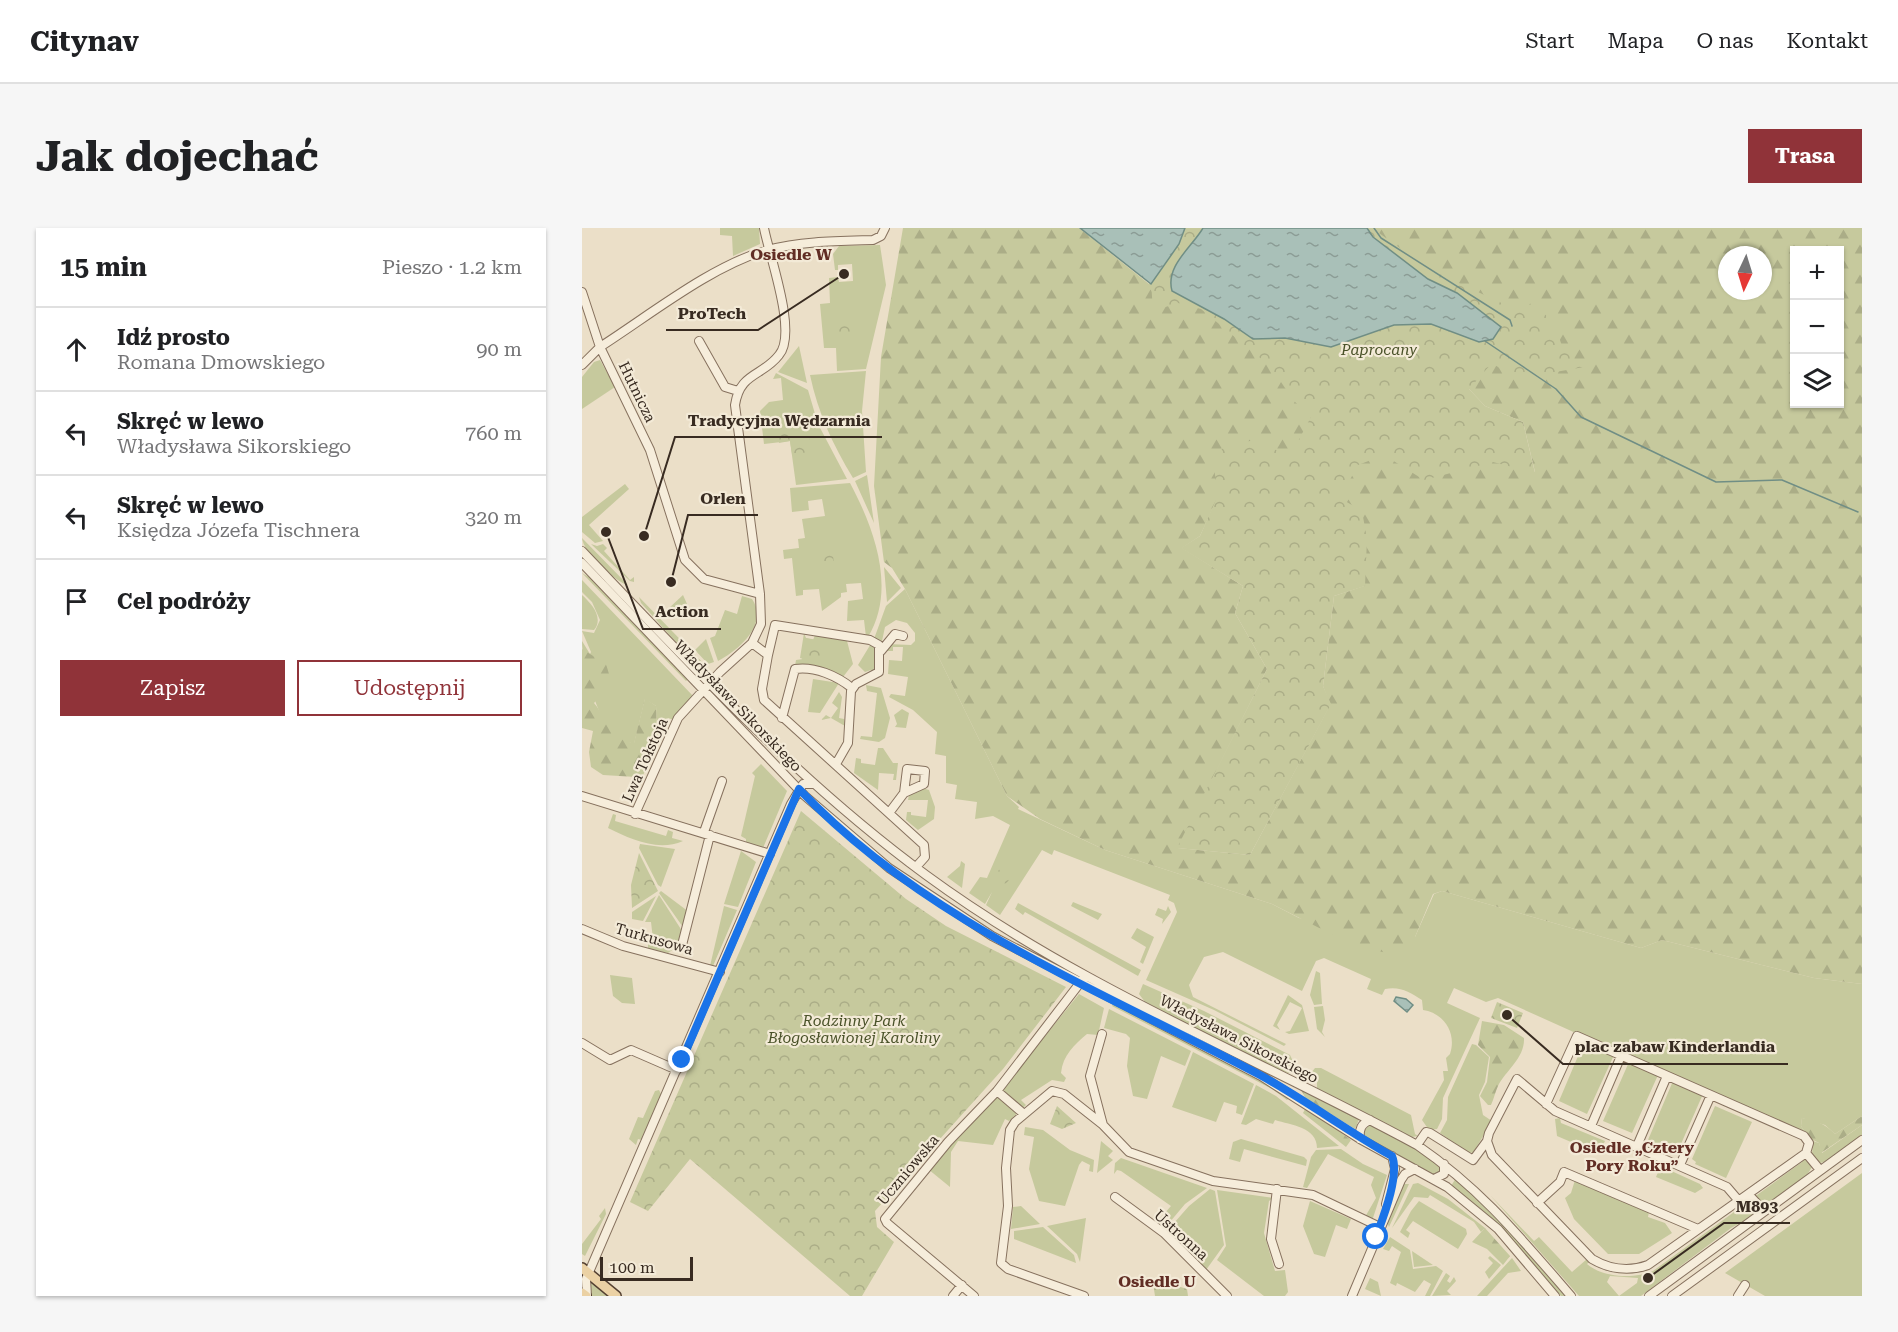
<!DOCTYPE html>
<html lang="pl">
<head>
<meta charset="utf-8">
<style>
	:root { --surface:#fff; --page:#f6f6f6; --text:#202124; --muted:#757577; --line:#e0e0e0; --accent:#903339 }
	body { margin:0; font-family:"Roboto Serif",serif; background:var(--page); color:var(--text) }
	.controls { position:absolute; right:18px; top:18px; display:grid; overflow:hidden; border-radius:0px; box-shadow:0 2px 4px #0004 }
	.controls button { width:54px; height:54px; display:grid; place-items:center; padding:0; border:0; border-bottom:2px solid var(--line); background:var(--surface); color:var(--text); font:30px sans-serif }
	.compass { position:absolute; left:1136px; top:18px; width:54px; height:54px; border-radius:50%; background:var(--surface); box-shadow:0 2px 4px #0004; rotate:184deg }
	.scale { position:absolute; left:18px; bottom:15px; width:93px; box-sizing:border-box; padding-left:6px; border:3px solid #382b21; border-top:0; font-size:16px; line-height:21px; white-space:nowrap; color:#382b21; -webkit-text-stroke:4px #f3ead7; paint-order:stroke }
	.stop { position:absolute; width:18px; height:18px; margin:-14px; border:4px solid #1a73e8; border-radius:50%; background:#fff }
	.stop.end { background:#1a73e8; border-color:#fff; box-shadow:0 2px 6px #0008 }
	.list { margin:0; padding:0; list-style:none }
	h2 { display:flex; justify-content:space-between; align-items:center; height:78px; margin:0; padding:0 24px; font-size:26px }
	h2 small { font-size:20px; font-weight:400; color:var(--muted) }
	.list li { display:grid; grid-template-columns:39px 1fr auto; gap:18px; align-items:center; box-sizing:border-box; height:84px; padding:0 24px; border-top:2px solid var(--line) }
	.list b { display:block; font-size:22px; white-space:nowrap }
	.list p { margin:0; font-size:20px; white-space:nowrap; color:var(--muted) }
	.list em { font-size:20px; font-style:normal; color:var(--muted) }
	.actions { display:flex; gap:12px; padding:18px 24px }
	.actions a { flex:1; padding:14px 0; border:2px solid var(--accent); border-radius:0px; text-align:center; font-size:21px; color:var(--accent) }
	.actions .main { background:var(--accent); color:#fff }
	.icon { flex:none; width:33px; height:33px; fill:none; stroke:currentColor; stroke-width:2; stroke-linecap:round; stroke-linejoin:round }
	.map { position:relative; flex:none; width:1280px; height:1068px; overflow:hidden; border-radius:0px }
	header { display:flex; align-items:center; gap:36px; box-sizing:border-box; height:84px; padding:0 30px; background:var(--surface); border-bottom:2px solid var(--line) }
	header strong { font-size:28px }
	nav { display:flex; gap:33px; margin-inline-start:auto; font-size:21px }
	.intro { display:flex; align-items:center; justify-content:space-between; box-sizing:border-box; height:144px; padding:0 36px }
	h1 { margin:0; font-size:42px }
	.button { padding:15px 27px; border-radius:0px; background:var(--accent); color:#fff; font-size:21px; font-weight:700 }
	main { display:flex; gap:36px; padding:0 36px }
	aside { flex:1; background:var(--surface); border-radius:0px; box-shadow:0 2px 4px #0004 }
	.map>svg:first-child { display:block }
</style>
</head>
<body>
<header>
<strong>Citynav</strong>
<nav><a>Start</a><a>Mapa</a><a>O nas</a><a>Kontakt</a></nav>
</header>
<div class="intro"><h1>Jak dojechać</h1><a class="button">Trasa</a></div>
<main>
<aside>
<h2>15 min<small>Pieszo · 1.2 km</small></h2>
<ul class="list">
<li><svg class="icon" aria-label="ahead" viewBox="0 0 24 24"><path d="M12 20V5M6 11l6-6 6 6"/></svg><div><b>Idź prosto</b><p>Romana Dmowskiego</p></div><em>90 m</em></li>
<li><svg class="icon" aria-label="left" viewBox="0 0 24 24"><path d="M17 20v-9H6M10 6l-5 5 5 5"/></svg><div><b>Skręć w lewo</b><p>Władysława Sikorskiego</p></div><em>760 m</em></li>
<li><svg class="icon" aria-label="left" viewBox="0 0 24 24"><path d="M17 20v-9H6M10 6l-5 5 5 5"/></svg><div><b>Skręć w lewo</b><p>Księdza Józefa Tischnera</p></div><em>320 m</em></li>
<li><svg class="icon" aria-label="arrive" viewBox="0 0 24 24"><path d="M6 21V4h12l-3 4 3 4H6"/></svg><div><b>Cel podróży</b></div></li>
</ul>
<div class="actions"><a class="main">Zapisz</a><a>Udostępnij</a></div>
</aside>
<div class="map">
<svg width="1280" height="1068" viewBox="0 0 1280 1068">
	<defs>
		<pattern id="forest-firs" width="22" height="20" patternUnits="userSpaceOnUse" patternTransform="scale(1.5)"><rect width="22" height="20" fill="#c6c99d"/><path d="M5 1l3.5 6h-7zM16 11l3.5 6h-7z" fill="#abad87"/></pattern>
		<pattern id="park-crowns" width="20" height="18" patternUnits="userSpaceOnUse" patternTransform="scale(1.5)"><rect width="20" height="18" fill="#c6c99d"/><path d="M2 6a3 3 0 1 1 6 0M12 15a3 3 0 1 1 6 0" fill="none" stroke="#abad87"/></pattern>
		<pattern id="water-ripples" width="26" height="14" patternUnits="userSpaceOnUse" patternTransform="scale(1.5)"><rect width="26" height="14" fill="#a9c0b8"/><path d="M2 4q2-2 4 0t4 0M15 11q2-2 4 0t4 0" fill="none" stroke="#8b9c95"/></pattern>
	</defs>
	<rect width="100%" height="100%" fill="#ebdfc8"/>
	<path fill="#c6c99d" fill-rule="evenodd" d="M138 0H177L178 16 151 28 150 8 138 7Z
		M298 17 304 57 284 141 255 143 254 120H242L238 76 248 75 247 50 256 49 257 54 271 53 270 36 256 37V42H253L251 26 257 18Z
		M217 118 225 155 196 144Z
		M18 132 33 159 0 181V149L12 134Z
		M284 143 280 183 284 244 271 250C251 217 236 185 228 147Z
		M194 145 226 162 236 196 265 251 214 257 208 213 182 216 178 183 187 174 201 172 199 150 191 151Z
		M285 247 292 295 273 253Z
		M268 255C292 300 315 361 286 409H284L282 392 265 393 266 373 281 371 279 355 264 356 265 364 259 365V369L240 383 237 361 221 362V367L214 368 210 330 202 331 201 322 217 320 216 311 223 310 220 291 243 288 240 271 226 273 227 282 210 284 208 260Z
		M43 256 47 261 7 297 21 313 13 315 0 304V289Z
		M0 310 46 357C33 354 1 324 0 310Z
		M9 316 15 318 21 316 25 320 22 323 48 352 52 349V354L48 353Z
		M302 339 319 360 305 374Z
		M0 345 12 352 107 450 104 453Z
		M0 352 111 468 96 483 92 492 86 490 59 552 54 549 60 525 75 503 74 478 63 471 52 516C48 514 42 514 38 512 17 500 0 437 0 413L8 426 9 424 0 403 12 405 18 392 10 374 0 364Z
		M323 361 425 568 437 579 436 581 523 622 690 676 717 690 833 709 852 666 860 663 1059 720 1080 712 1232 750 1280 756V888L1253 906 1243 897 1220 890 1219 898 1227 910 916 770 904 774 872 760 865 775 898 790 861 870 860 891 855 901 847 902 840 892 862 852 861 843H866L864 830 868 826C875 805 862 785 841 782L840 772C828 764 818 758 803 761L800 767 785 761 789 751 742 730 734 733 720 763 641 724 622 729 607 757 611 769 704 816 702 818 632 782 564 752 595 684 592 675 586 672 588 667 472 622 470 627 460 622 418 687 404 677 410 664 403 676 387 665 398 649 405 650 428 597 411 588 393 591 395 574 373 571 375 557 364 555V528L353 526 355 504 331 482 307 469 309 466 323 468 326 449 306 446 307 432 320 433 321 419H311V423H305V416L329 417 333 413V405L325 395 314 392 303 399 300 413 292 411 304 378Z
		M0 367C10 376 22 390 12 402L0 401Z
		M101 367 105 376 91 387 86 381Z
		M160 368 170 371C187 396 157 422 136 433L128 410 133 408 143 382 155 386Z
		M57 369 122 436 118 441 59 375Z
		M222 405 224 410 231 412 233 407 265 413 271 436 261 449 221 437 213 438 214 432 221 431 218 430Z
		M124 411 132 434 126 436 113 422Z
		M290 414 296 429 290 446 289 442 283 444 276 437Z
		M231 451 257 455 238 485 226 484Z
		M284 457 299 460 308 490 303 510 297 514 278 511 279 508 290 509 295 465 285 463Z
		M257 464 260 469 257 490 262 491 263 498 249 490 239 492 244 487 249 490 256 480 250 475Z
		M296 520H301L311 535H316L314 552H311L312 546 297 545 296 562 272 545 274 530 279 531V535L293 537Z
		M179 536 205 563 181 620 164 615V611L159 608 173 548 170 545Z
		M340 560 347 562 353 579 352 591 336 602 324 592 325 584H329V587L344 589 346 572H326L327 567Z
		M31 586 34 587 33 593 84 608 86 602 91 604 90 610 101 613C76 624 48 611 26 600Z
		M58 616 93 621 79 659 76 657 57 620Z
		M159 623 174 634 156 679 142 676Z
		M379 633 383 636 380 660 365 649 378 638Z
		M79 663 107 684 103 702 77 665Z
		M77 667 102 706 99 716 86 725 66 721V712L71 711 69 694H63Z
		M74 668 61 693 50 691V684Z
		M491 674 520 686 516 692 489 678Z
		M436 675 559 742 556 748 443 684 441 687 433 681Z
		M142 678 155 682 131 738H128Z
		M586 678 589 684 580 696 581 691 573 687 576 680 584 683Z
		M555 700 572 709 561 736 558 734 564 719 549 710Z
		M734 743 738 745 740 776 732 777 728 767Z
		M28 747 50 750 53 776 40 775 31 768Z
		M561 756 622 783 708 827 716 844 706 845 681 836 563 774 557 766Z
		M497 766 522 780 516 807 505 806C492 817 481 827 479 845L484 850 482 854 470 852 439 872 444 877 427 893 423 891 411 917 376 913 369 924 368 959 346 941 412 871Z
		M706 767 720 777 727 803 707 806 703 804 708 803 720 780 708 774 695 797 698 802 691 798Z
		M532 775 708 869 705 872 690 861 530 778Z
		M741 778 743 792 740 804 743 809 735 801 732 779Z
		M527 781 609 823 603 838 579 828 565 871 551 868 545 838 548 810 544 806 522 800Z
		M1002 814 1032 827 1005 886 977 873Z
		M890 816 894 817 907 829 903 854 897 867 901 887 910 893 891 925 885 924 858 905 865 892 866 869Z
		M611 824 672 856 660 887 654 885 655 878 642 874 634 894 590 879Z
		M1047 834 1076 847 1050 905 1021 893Z
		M733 840H739L829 887 833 906 836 908 830 909 735 862V850L729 845Z
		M1091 853 1121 866 1095 925 1066 912Z
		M674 857 694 868 757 918 735 920C735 899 709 897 693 892L691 896 674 891 664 897 659 896Z
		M77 862 80 868 60 912 56 911 54 917 47 911 56 889 61 890 73 863Z
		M1133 878 1170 894 1144 950 1113 936 1114 934 1110 931Z
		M978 890 979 895 1023 913 1017 926 975 908 973 891Z
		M792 897 832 919 860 938V943L853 948 783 910 782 904 786 898Z
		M1280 897V908L1245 933 1238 935 1230 927 1231 913 1237 915 1240 925Z
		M443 899 461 902 488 922 512 932 511 944 507 943 508 937 500 933 497 937 483 978 457 973 447 941 452 909 442 907Z
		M659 911 722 929 725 932 724 938 662 921 658 934 647 931 651 914Z
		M519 913 531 923 526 928 531 932 515 945Z
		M759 921 781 936 805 947 790 993 783 989 794 970 789 957 792 949 746 926 725 960 721 959 729 929 734 922Z
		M1221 929 1225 931 1230 939 1225 947 1185 976 1179 975 1171 967H1175L1220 934Z
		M539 930 625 960 603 976 582 1001 575 994 589 978 539 943 535 942 532 946 533 935Z
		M1080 935 1086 938 1085 941 1118 956 1121 960 1113 965 1074 949Z
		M1280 945V1068H1183L1143 1045Z
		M874 950 914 986 984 1068H979L917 997 869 958Z
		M993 952 1067 984 1066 989 1083 995 1090 1005 1057 1026H1026L992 991 983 970 989 965Z
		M836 955 866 971 903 1000 899 1004 892 994 848 967 846 970 832 969 810 1000 831 956Z
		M819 956H827L807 999 804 992Z
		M628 961 633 963 642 1017 624 1042 585 1003 607 978Z
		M635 962 691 970 687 973 682 1005 693 1043 703 1042 706 1064 703 1068H682L635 1032 644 1018Z
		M908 967 952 1013 957 1009 990 1044 1005 1031 1008 1033 1005 1036C1021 1050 1053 1051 1071 1043L1163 976 1161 972 1167 971 1173 981 1169 989 1149 1000 1059 1068H997ZM1028 1048 1056 1050 1055 1055 1037 1068 1025 1054Z
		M728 973 769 991 765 1001 754 997 743 1029 732 1026 721 998Z
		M837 973 884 1001 885 1006 876 1021 831 993 824 1002 828 1005 826 1010 818 1004 829 983Z
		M439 978 458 996 429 1001 431 979Z
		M23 980 24 986 3 1028 0 1026V1016L19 991 17 988Z
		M504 990 498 1034 495 1026 465 998Z
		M461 999 492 1027 494 1035 432 1011V1003Z
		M808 1009 828 1022 831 1041 854 1038 861 1043 848 1068H843L849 1056 842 1052 833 1064 815 1055 814 1058 808 1055 819 1024 810 1018 807 1023 801 1021Z
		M830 1023 851 1037 832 1039Z
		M908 1028 919 1037 907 1051 903 1044 911 1035 906 1030Z
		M930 1030 939 1043 926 1045 905 1068H895Z
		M864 1045 868 1048 865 1053 868 1055 872 1049 874 1053 865 1063 869 1067 850 1068Z
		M6 1049 29 1068H9L6 1063Z
		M788 1050 796 1054 799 1068 783 1061Z"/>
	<path fill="url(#forest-firs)" fill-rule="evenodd" d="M321 0H497L567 56 589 27 785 0H1280V756L1232 750 1080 712 1059 720 860 663 851 666 833 709 812 725 800 724 753 708 690 676 523 622 458 591 425 568 323 361 310 340 302 334 292 258 299 129ZM1212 22H1258V176H1212ZM1145 27H1181V63H1145ZM887 161 903 178 941 194 953 244 911 233 870 244ZM637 267 782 358 752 368 741 458 748 477 668 627 596 620 685 441 653 385 661 358 600 320 618 308Z
		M0 421 24 436 30 456 12 475C27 493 26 510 52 515L63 470 74 478 75 504 60 525 54 549 21 547 9 539 7 524 11 503 0 500Z
		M900 793 922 797 942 810C943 830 924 842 916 858 913 864 912 871 909 877H906L898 868 905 854 908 829 896 817Z
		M719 862 778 889 773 901 724 871Z
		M724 879 769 912 764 919 721 885Z
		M1280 888V897L1239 925 1237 915 1227 910 1219 898 1220 890C1234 892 1243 896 1253 906Z
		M903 1000 928 1028 921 1037 905 1021 890 1014Z"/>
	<path fill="url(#park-crowns)" d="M500 0H790L849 42 928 79 954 75 974 100 981 121 1002 139 934 151 910 135 887 161 903 178 941 194 953 245 911 234 842 252 802 227 776 237 758 270 780 283 785 311 783 358 752 368 741 458 749 476 668 627 595 620 685 441 653 385 661 358 599 320 618 308 636 267 632 240 642 216 677 212 707 230 729 189 711 172 689 139 619 81 596 75 571 83 569 54Z
		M255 94H275V108H255Z
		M226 202 229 224 210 226 208 213 197 215 196 206Z
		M251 323 252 342H235L234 324Z
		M224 410 242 413 237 441 219 437Z
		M320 481 327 485 324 500 313 499 315 496 312 487Z
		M219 583 324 671 364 698 484 759 421 841 293 983 295 999 312 1014 280 1068H268L108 931 66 983 48 974Z
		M57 625 76 663 50 680 49 657Z
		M421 639H427L429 648 425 655 414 657 412 646Z
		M915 774 941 785 935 800 909 790Z
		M475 878 494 895 480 901 468 896Z
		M571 1055H586L605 1061 606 1068H573Z"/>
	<path fill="url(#water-ripples)" stroke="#708e85" stroke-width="1.5" d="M498 0H603L597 16 569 56Z
		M621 0H785L791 9 846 51 875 65 919 99 911 111 897 114 849 96 812 97 749 119 703 110 671 111 642 91 590 63C583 38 610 19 621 0Z
		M814 769 824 771 831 777 825 784 812 773Z"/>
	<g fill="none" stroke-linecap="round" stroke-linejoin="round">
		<path stroke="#708e85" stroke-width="1.5" d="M792 0 799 10 928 92 930 98
			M903 113 974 161 999 189 1134 254 1200 252 1276 284"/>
		<defs>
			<path id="minor" d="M0 64 18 119 68 222 103 332 122 351 178 366
				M117 113 143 159 156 163
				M0 137 18 119C68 87 129 38 185 22 220 13 255 13 291 12L299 8 303 0
				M0 323C109 437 216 553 344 647 495 758 671 828 835 917 899 961 938 1009 989 1068
				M0 335 223 568 307 640 410 708 679 848 778 911 865 959 916 1001 973 1068
				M170 415 186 427 180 461 182 472 342 617 343 629 334 639
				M299 423 313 406 321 408
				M186 427 193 397 288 412 297 417V444L274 456 269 463 266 515 254 536
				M200 490 213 441C233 438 255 448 270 460
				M0 568 188 626
				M307 585 322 565 342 556 343 543 325 541 322 565
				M53 586 96 490 138 444 170 415 179 396 178 366 153 177C158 144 180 149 197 127 216 105 187 27 182 0
				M122 604 140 553
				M0 701 41 718 138 744
				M100 717 128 607
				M520 806 508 848 521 897 547 924 631 953 731 967 798 999
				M0 815 28 832 49 822 95 842
				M415 863 442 886
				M964 876 995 808 1222 908 1227 915 1224 925 1066 1037C1047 1044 1027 1041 1010 1031L910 927 905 913 907 905 935 851 973 883 1145 959 1157 973
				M1009 898 1039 828
				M778 911C777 901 779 896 788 892
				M835 917 844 904 848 905 891 932 905 913
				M1055 918 1085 848
				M1224 925 1238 942
				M1098 937 1129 867
				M852 951 862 946V936
				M695 961 689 1011 697 1036
				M1167 967 1182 983
				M533 969 582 1005 645 1068
				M955 975 978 954 982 944 1116 1001
				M804 976 813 941 810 928
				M5 1068 4 1051 209 576 221 556H231
				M371 1068 380 1057
				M392 1068 305 995 303 991 366 914 415 863 501 751
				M502 1068 426 1041 419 1035 426 978 424 940 428 902 433 894 470 863 482 866 520 896
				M770 1068 819 952 823 946 833 941
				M1067 1068 1280 912
				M1090 1068 1280 930
				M1156 1068 1163 1057"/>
			<path id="major" d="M0 1040 34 1068
				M0 1065 4 1068"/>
		</defs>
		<use href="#minor" stroke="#86715e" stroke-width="10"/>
		<use href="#major" stroke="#544032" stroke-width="12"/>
		<use href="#minor" stroke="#f6eddb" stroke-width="8"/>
		<use href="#major" stroke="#ebd1a4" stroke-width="9"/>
	</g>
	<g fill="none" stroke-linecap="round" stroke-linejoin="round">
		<path stroke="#1a73e8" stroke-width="8" d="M100 832 217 561C343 694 520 763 678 847 724 872 765 903 810 928 818 947 801 990 794 1009"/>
	</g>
	<g text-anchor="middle" stroke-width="4.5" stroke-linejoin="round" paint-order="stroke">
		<g font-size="15" font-style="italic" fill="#4a5229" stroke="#f3ead7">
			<text x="797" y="127">Paprocany</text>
			<text x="272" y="798">Rodzinny Park<tspan x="272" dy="17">Błogosławionej Karoliny</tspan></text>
		</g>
		<g font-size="15" fill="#382b21" stroke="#f3ead7">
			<text transform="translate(55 164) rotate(64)" y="5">Hutnicza</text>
			<text transform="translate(156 478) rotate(46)" y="5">Władysława Sikorskiego</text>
			<text transform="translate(63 532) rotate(-66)" y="5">Lwa Tołstoja</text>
			<text transform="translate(72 711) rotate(16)" y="5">Turkusowa</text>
			<text transform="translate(657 811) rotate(27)" y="5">Władysława Sikorskiego</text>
			<text transform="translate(326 942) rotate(-50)" y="5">Uczniowska</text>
			<text transform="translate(599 1007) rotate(42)" y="5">Ustronna</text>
		</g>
		<g font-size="16" font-weight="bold" fill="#612d24" stroke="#f3ead7">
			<text x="209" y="32">Osiedle W</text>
			<text x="1050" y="925">Osiedle „Cztery<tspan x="1050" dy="18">Pory Roku”</tspan></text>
			<text x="575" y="1059">Osiedle U</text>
		</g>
	</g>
	<path fill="none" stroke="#382b21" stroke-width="2" d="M262 46L176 102H84M62 308L93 209H300M89 354L106 287H176M24 304L61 401H139M925 787L981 836H1206M1066 1050L1142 995H1208"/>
	<g fill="#382b21" stroke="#f3ead7" stroke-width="2">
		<circle cx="262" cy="46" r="6"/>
		<circle cx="62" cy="308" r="6"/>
		<circle cx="89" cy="354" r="6"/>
		<circle cx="24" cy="304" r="6"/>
		<circle cx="925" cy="787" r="6"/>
		<circle cx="1066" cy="1050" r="6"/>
	</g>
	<g font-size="16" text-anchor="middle" font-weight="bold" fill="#382b21" stroke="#f3ead7" stroke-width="4.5" stroke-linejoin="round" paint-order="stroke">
		<text x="130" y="91">ProTech</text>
		<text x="197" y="198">Tradycyjna Wędzarnia</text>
		<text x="141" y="276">Orlen</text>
		<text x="100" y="389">Action</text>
		<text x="1093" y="824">plac zabaw Kinderlandia</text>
		<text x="1175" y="984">M893</text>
	</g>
</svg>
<div class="controls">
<button>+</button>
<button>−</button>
<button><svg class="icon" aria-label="layers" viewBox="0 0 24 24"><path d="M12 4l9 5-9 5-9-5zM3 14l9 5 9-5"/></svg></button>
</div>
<svg class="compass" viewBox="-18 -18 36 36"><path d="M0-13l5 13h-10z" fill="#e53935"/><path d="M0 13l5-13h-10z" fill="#757577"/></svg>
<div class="scale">100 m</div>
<div class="stop" style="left:794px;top:1009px"></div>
<div class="stop end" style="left:100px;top:832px"></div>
</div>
</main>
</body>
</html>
